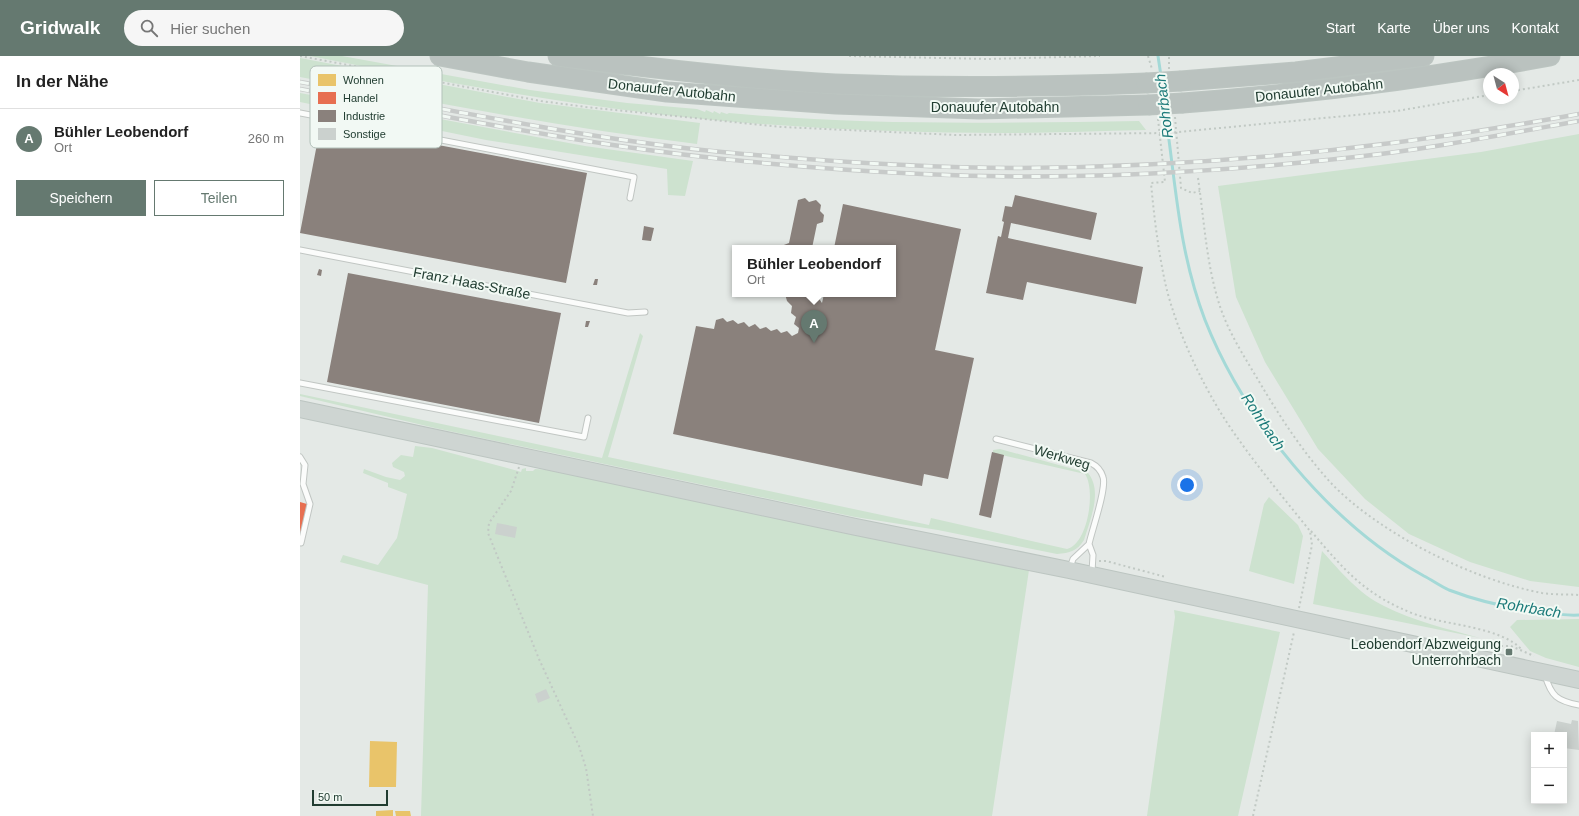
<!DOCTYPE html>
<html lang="de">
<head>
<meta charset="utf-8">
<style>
	:root { --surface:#fff; --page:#f6f6f6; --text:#222; --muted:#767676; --line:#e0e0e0; --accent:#657970 }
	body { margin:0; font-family:Helvetica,sans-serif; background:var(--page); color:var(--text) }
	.controls { position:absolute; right:12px; bottom:12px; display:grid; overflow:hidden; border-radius:0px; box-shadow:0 2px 10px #0003 }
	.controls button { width:36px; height:36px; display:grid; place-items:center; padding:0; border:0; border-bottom:1px solid var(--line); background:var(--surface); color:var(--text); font:20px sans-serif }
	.compass { position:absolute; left:1183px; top:12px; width:36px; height:36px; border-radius:50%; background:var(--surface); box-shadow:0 2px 10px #0003; rotate:144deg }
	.scale { position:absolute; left:12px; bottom:10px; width:76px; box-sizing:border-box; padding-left:4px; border:2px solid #213d31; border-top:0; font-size:11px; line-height:14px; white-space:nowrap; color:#213d31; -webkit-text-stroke:3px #f2f9f4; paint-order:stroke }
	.you { position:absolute; left:887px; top:429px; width:14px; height:14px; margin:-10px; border:3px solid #fff; border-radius:50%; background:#1a73e8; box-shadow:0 0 0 6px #1a73e833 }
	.badge { display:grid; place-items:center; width:26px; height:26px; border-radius:50%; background:var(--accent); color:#fff; font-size:13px; font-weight:700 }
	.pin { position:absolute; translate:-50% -33px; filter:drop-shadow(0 1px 2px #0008) }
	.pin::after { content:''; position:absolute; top:21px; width:14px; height:12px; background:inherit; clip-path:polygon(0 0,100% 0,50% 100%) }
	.popup { position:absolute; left:432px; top:189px; width:164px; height:52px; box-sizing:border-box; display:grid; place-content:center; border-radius:0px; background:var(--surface); filter:drop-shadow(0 1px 3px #0005); font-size:13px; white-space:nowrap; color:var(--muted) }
	.popup b { font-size:15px; color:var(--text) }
	.popup::after { content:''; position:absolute; left:50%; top:100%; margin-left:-8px; border:8px solid transparent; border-top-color:var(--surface) }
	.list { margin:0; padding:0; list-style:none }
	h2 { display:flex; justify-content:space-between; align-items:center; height:52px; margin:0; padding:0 16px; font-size:17px }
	h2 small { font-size:13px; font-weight:400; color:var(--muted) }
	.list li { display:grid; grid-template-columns:26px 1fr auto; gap:12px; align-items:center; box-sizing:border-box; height:60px; padding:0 16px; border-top:1px solid var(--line) }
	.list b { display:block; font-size:15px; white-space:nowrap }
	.list p { margin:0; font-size:13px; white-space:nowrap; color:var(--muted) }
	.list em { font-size:13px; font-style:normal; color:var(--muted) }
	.actions { display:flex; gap:8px; padding:12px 16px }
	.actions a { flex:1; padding:9px 0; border:1px solid var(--accent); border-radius:0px; text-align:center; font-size:14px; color:var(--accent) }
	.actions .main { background:var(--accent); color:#fff }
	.icon { flex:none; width:22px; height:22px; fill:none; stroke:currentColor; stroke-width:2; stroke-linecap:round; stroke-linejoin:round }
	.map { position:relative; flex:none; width:1279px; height:760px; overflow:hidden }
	header { display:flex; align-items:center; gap:24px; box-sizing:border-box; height:56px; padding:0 20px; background:var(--accent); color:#fff }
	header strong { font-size:19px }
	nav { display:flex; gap:22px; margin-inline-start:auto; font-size:14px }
	.search { width:280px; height:36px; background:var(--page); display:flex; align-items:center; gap:10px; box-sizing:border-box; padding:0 14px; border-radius:22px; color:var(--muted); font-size:15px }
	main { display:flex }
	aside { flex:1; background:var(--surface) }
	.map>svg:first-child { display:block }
</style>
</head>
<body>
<header>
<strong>Gridwalk</strong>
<div class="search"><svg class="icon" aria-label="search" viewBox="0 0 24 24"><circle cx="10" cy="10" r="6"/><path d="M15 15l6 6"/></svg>Hier suchen</div>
<nav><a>Start</a><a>Karte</a><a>Über uns</a><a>Kontakt</a></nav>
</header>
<main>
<aside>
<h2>In der Nähe<small></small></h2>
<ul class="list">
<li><span class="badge">A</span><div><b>Bühler Leobendorf</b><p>Ort</p></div><em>260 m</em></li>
</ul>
<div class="actions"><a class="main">Speichern</a><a>Teilen</a></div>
</aside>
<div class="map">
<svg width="1279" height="760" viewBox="0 0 1279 760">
	<rect width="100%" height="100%" fill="#e4e9e6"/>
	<path fill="#cde2cf" d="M10 0H42L230 34 327 47 397 53 405 56 406 54 413 57 414 55 420 58 421 56 427 58 429 57C565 70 702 67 839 65L846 74C800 75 753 77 707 77 613 77 517 73 424 65 284 52 147 27 10 0Z
		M0 2 240 47 400 67 397 88C264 72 132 46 0 21Z
		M0 37 285 90 393 105 385 140 368 139 367 113 186 84 0 46Z
		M1279 78V531L1230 525 1170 506 1109 478 1065 443 1018 393 965 306 936 241 918 130 1181 96Z
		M340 277 343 280 308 401 629 469 631 462 767 493C788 488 796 434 785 418L693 397V394L700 393 788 417C803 435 790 464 784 484 777 495 770 497 757 498L638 474 555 461 135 372 0 340V338L302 402Z
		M115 390 132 392 218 415 221 416 222 413 226 412V415H233L235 413 253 414 729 514 692 760H121L128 529 40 506 43 499 78 509 97 482 107 438 88 431V427L63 417 64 413 86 421 100 424 105 420 104 416 93 411 92 407 101 399 113 401Z
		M969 441 998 469 1003 480 994 528 949 515 964 448Z
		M1022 495C1040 515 1059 538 1084 550 1113 565 1148 573 1180 582L1013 548Z
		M874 554 980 576 938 760H847L875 561Z
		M1279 563V611L1246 602 1230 595 1210 571 1217 564Z"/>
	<path fill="#e9c46a" d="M70 685 97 686 96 731H69Z
		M93 754V760H76V755Z
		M95 755H110L111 760H96Z"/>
	<path fill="#e76f51" d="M0 446 7 448 1 478H0Z"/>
	<path fill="#8a817c" d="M21 67 287 117 266 227 0 177Z
		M715 139 797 157 791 184 711 167 708 182 843 211 836 248 727 226 723 244 686 237 698 180 701 181 704 166 702 165 705 150 712 151Z
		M505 142 509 146 516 144 521 149 520 155 524 159 523 166 517 168 512 192H476L489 187 498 144Z
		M543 148 661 173 635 294 674 302 648 423 624 418 622 430 373 378 396 270 414 273 416 264 423 262 427 266 433 264 438 268 444 266 449 271 455 268 460 273 466 271 471 275 477 273 481 277 487 275 492 280 498 277 499 272 494 268 496 261 491 257 492 250 487 245 485 238H516L522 247 524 238H593V192H534Z
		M344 170 354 172 351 185 342 184Z
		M19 213 22 214 21 220 17 219Z
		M48 217 261 257 239 367 27 326Z
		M295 223H298L297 229H293Z
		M286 265H290L288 271H285Z
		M692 396 704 399 691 462 679 459Z"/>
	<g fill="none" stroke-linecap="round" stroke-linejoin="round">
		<path stroke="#a4d9d7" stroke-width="3" d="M858 0 861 20
			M865 55C876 128 878 193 905 264 944 363 1030 468 1124 520 1132 524 1140 530 1149 534 1175 544 1205 551 1232 555 1248 557 1263 560 1279 559"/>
	</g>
	<path fill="#cbd1ce" d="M197 467 217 471 215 482 195 478Z
		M246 633 250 642 238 647 235 638Z
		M1272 664 1278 665 1279 694 1264 692V679H1254L1257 665 1271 668Z"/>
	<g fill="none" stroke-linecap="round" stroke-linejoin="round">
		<defs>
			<path id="lane" d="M0 57 334 121 330 142
				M0 194 328 257 345 256
				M0 327 284 381 288 362
				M696 383 791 407C797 410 801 414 803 421 807 432 792 474 789 488
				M0 401 5 409 3 428 10 448 1 487
				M789 488 793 499 792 516
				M770 512 773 503 789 488
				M1245 619C1251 640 1257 645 1279 649"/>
			<path id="primary" d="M0 353 556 471 769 514 1279 624"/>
			<path id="highway" d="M140 0 228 16 367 36 536 48 679 53 848 49
				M258 0C350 12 442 23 535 28 639 32 743 31 846 27
				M881 25 996 16 1124 0
				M883 47C1006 38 1128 22 1250 0"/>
		</defs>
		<use href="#lane" stroke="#c1c6c3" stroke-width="7"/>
		<use href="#primary" stroke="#bcc5c1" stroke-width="18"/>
		<use href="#highway" stroke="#bcc5c1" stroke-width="21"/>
		<path stroke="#c1c9c4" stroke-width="2" stroke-dasharray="2 3" stroke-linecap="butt" d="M0 0 241 45 286 51 482 71 656 79 868 77 1097 55 1189 39
			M549 0 688 3 800 0
			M848 0 852 13
			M869 13V0
			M1213 35 1279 24
			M875 61 881 132 892 137 900 135
			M858 63 865 126 851 127C854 160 858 193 865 226 876 276 908 342 939 384 961 415 986 445 1010 475L1012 489 999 552
			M898 122C904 163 906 204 918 244 926 272 942 297 957 322 978 358 1002 395 1030 426 1078 477 1173 524 1242 537 1254 539 1267 538 1279 539
			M219 411 211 435 189 467 188 477 239 603 279 690 286 712 293 760
			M1011 475C1045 515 1066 540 1117 559 1146 569 1202 571 1222 594
			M799 505H806L866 521
			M1186 590H1211L1234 600
			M953 760 994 576"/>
		<use href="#lane" stroke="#fbfcfb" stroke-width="5"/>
		<use href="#primary" stroke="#ced5d2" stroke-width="16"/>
		<use href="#highway" stroke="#bac2bf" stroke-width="19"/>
		<defs>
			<path id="rail" d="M0 26C140 52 280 82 422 96 520 105 620 112 719 112 907 111 1094 92 1279 58
				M0 33C102 52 204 73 306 88 411 104 516 113 622 118 766 125 912 117 1055 101 1130 93 1205 78 1279 65"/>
		</defs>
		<use href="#rail" stroke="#c7cac9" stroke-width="4.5"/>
		<use href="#rail" stroke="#f2f9f4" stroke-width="3" stroke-dasharray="9" stroke-linecap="butt"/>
		<defs>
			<path id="highway-bridge" d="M846 27 881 25
				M848 49 883 47"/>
		</defs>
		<use href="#highway-bridge" stroke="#bcc5c1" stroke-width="21" stroke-linecap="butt"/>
		<use href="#highway-bridge" stroke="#bac2bf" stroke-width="19"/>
	</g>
	<rect fill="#657970" stroke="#f2f9f4" stroke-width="1.5" x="1205" y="592" width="8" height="8" rx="2"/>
	<g text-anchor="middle" stroke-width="4" stroke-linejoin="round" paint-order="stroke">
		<g font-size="14" fill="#213d31" stroke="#f2f9f4">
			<text transform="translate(372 34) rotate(6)" y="5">Donauufer Autobahn</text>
			<text transform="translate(1019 34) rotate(-6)" y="5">Donauufer Autobahn</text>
			<text x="695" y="56">Donauufer Autobahn</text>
			<text transform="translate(172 227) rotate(11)" y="5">Franz Haas-Straße</text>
			<text transform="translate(762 401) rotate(16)" y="5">Werkweg</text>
		</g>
		<g font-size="14" fill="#213d31" stroke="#f2f9f4" text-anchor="end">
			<text x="1201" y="593">Leobendorf Abzweigung<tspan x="1201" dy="16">Unterrohrbach</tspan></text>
		</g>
		<g font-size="15" font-style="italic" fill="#1b7a79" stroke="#f2f9f4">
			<text transform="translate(864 50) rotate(-97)" y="5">Rohrbach</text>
			<text transform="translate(963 366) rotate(56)" y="5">Rohrbach</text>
			<text transform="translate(1229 552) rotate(9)" y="5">Rohrbach</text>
		</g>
	</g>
	<rect x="10" y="10" width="132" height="82" rx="6" fill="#f2f9f4" stroke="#b3c1ba" stroke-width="1"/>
	<rect x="18" y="18" width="18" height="12" fill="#e9c46a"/>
	<rect x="18" y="36" width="18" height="12" fill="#e76f51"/>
	<rect x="18" y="54" width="18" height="12" fill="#8a817c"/>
	<rect x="18" y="72" width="18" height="12" fill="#cbd1ce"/>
	<g font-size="11" fill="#213d31">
		<text x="43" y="28">Wohnen</text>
		<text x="43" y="46">Handel</text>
		<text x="43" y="64">Industrie</text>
		<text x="43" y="82">Sonstige</text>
	</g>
</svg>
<div class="controls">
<button>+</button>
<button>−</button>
</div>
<svg class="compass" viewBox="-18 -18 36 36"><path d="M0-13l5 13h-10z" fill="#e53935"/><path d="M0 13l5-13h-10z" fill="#767676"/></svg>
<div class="scale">50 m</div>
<div class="you"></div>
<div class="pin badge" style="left:514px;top:287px">A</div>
<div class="popup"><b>Bühler Leobendorf</b>Ort</div>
</div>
</main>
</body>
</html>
